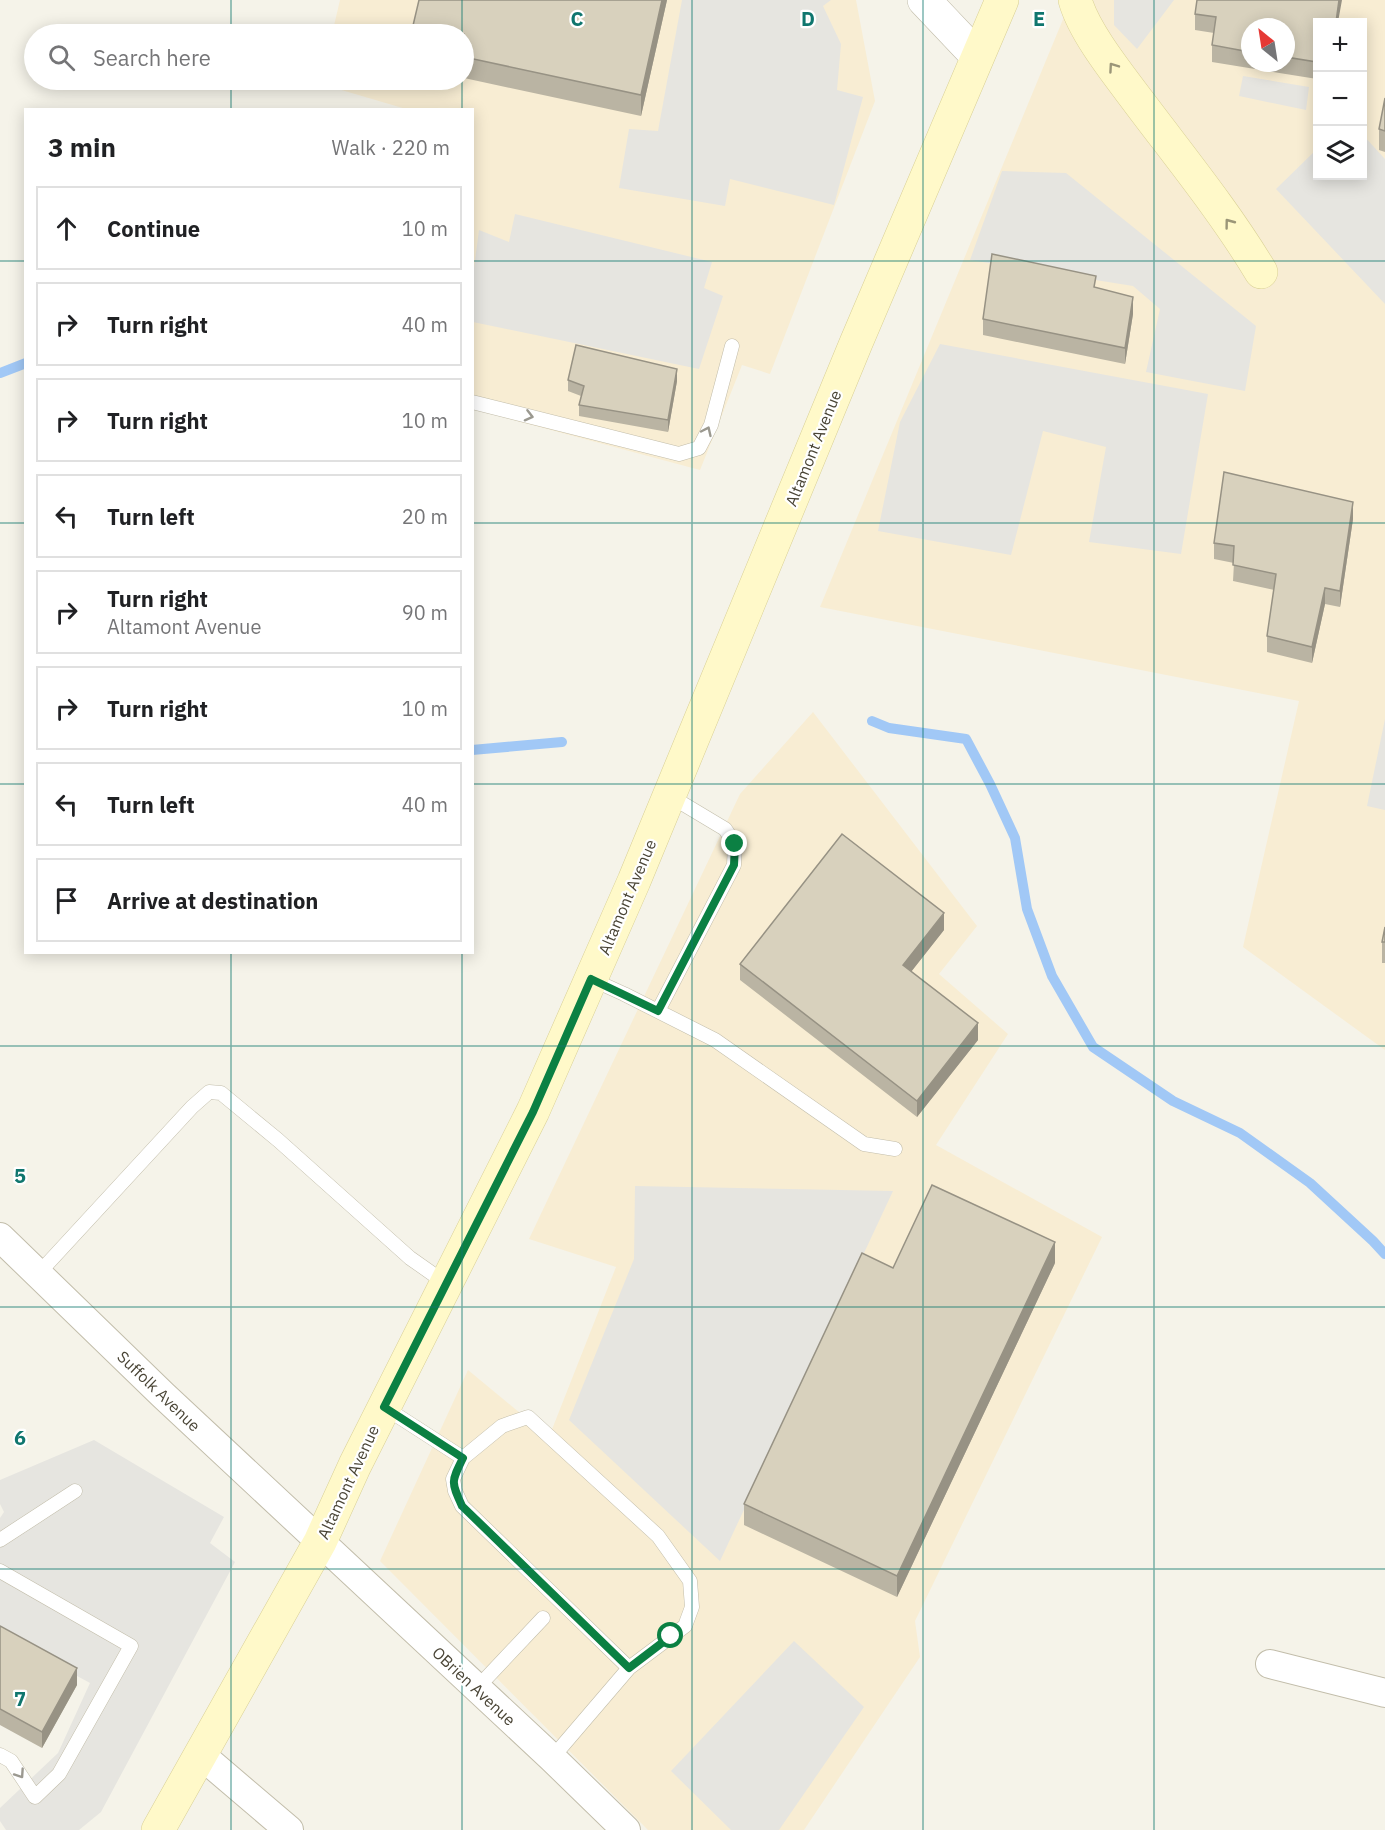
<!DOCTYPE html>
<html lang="en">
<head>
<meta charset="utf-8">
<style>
	:root { --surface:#fff; --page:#f2f2f2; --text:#202124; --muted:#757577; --line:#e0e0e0 }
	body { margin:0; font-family:"IBM Plex Sans",sans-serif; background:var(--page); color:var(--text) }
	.controls { position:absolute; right:18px; top:18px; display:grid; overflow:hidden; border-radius:0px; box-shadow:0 3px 15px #0003 }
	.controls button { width:54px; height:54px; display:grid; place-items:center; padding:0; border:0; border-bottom:2px solid var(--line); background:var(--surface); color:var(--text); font:30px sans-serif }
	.compass { position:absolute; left:1241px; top:18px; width:54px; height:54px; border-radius:50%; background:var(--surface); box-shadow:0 3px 15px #0003; rotate:330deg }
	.stop { position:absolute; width:18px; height:18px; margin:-14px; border:4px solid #0b8043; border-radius:50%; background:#fff }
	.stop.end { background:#0b8043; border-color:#fff; box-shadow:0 2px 6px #0008 }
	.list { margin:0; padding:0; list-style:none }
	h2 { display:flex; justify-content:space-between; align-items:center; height:78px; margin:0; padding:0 24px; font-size:26px }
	h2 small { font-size:20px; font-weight:400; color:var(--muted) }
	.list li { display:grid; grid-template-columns:39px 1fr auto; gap:18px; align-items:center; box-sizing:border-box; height:84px; margin:0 12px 12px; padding:0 12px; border:2px solid var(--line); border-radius:0px }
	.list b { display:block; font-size:22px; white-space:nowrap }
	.list p { margin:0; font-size:20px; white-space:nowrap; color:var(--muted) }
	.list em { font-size:20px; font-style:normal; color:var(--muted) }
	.icon { flex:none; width:33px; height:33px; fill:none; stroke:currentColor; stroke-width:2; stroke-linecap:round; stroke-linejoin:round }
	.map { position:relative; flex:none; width:1385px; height:1830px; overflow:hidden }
	.search { position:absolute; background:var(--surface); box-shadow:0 3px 15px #0003; left:24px; top:24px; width:450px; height:66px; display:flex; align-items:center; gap:15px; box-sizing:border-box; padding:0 21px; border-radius:33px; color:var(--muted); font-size:22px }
	.panel { position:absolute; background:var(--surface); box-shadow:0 3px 15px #0003; left:24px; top:108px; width:450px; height:846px; border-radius:0px }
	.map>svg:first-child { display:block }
</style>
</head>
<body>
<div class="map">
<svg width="1385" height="1830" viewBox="0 0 1385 1830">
	<rect width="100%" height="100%" fill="#f5f3e9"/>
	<path fill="#f8edd3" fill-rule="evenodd" d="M340 0H856L875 101 770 374 742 365 700 470 473 409 472 110 406 109 321 84 322 80H464V34H332Z
		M1071 0H1385V1050L1243 947 1299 701 820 607ZM1318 22H1362V176H1318ZM1250 27H1286V63H1250Z
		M813 712 977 926 939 974 1008 1034 936 1145 1102 1237 915 1621 920 1657 804 1830H648L380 1561 468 1370 549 1437 616 1267 529 1239 740 794Z"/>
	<path fill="#e6e5e0" d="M682 0H831L823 6 841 44 837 90 863 97 834 205 730 179 725 206 619 188 629 129 658 131Z
		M1114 0H1174L1137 49 1114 25Z
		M1243 76 1309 87 1306 110 1239 96Z
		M1363 135 1385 159V304L1276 189 1317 149 1318 176H1362Z
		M1002 171 1066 173 1256 326 1245 391 1146 372 1160 309 1133 286 970 260Z
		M515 214 712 262 704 288 723 296 699 369 473 322V276L479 230 509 242Z
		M940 344 1208 394 1181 554 1089 542 1106 447 1043 431 1011 555 878 531 900 422Z
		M1385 719V810L1367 806Z
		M635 1186 893 1191 720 1561 569 1420 634 1259Z
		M94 1440 224 1517 210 1543 235 1562 101 1812 79 1830H6L0 1821V1808L58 1753 90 1683 0 1634V1518L4 1512 0 1504V1480Z
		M794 1641 864 1707 779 1830H731L671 1771Z"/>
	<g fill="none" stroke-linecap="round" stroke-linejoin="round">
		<path stroke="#a1c8f6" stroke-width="10" d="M0 373 26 363
			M872 721 889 728 966 739 990 784 1015 838 1027 909 1052 976 1093 1047 1173 1101 1240 1133 1310 1183 1373 1241 1385 1254
			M472 750 562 742"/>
		<defs>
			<path id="service" d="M472 402 679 454 699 448 711 425 732 346
				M591 979 624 994 715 1040 864 1144 895 1149
				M658 1011 734 865 735 844 725 829 670 796
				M38 1274 192 1107 209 1092 221 1093 278 1140 410 1258 447 1284
				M384 1407 463 1458
				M0 1540 75 1491
				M0 1571 131 1646 59 1774 35 1797 11 1761 0 1755
				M477 1688 543 1618
				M552 1758 629 1668 462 1506 455 1491 453 1479 463 1458 502 1426 528 1417 658 1536 690 1581 692 1607 685 1626 629 1668"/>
			<path id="minor" d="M0 1237 163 1395 552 1758 626 1830
				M1270 1664 1385 1693
				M201 1755 289 1830"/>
			<path id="tertiary" d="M924 0 977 56"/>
			<path id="secondary" d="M1075 0C1084 32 1117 73 1138 101 1180 157 1225 212 1261 272
				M158 1830 320 1542 355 1465 533 1111 634 881 856 343 1002 0"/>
		</defs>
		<use href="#service" stroke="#c2bdaa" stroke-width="15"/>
		<use href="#minor" stroke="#c2bdaa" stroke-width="30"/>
		<use href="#tertiary" stroke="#c2bdaa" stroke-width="34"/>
		<use href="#secondary" stroke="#d9d095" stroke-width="34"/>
		<use href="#service" stroke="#fff" stroke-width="14"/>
		<use href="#minor" stroke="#fff" stroke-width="28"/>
		<use href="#tertiary" stroke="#fff" stroke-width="33"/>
		<use href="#secondary" stroke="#fff9c9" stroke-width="33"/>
	</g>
	<path fill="#bab4a3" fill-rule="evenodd" d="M419 0H667L641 116 464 78V34Z
		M1195 14 1317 22V79L1212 62V45L1214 33 1195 30ZM1250 27H1286V63H1250Z
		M1385 98V152L1379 150V129Z
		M1096 287 1133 314 1125 364 983 335V319Z
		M568 380 677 381 668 432 579 416V405L581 396 568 391Z
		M1353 519 1340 607 1325 604 1312 663 1267 652V636L1274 590 1233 581 1234 563 1214 559V543Z
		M1385 927V963H1382V942Z
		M944 930 911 972 978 1040 917 1117 740 980V964Z
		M1055 1263 897 1597 744 1525V1504Z
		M0 1626 77 1685 42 1748 0 1725Z"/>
	<path fill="#979284" d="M662 0H667L641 116V95Z
		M1339 0H1342L1338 22H1336Z
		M1133 297V314L1125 364V348Z
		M677 369V381L668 432V420Z
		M1353 502V519L1340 607V591Z
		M1325 588V604L1312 663V647Z
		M944 913V930L903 982V965Z
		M978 1023V1040L917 1117V1101Z
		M1055 1242V1263L897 1597V1576Z
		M77 1668V1685L42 1748V1732Z"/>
	<path fill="#d8d1bd" stroke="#979284" stroke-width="1.5" d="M419 0H662L641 95 464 57V34H411Z
		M1197 0H1339L1336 22H1317V62L1286 57V27H1250V52L1212 45 1216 17 1195 14Z
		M1385 98V131L1379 129Z
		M992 254 1096 276 1094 287 1133 297 1125 348 983 319Z
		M576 345 677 369 668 420 579 405 584 386 568 380Z
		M1224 472 1353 502 1340 591 1325 588 1312 647 1267 636 1276 574 1233 565 1234 546 1214 543Z
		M842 834 944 913 903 965 978 1023 917 1101 740 964Z
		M1385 927V942H1382Z
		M932 1185 1055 1242 897 1576 744 1504 862 1253 893 1268Z
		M0 1626 77 1668 42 1732 0 1709Z"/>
	<defs><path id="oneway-chevron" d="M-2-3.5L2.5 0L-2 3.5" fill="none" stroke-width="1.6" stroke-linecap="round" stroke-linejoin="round" transform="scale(1.5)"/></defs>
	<g stroke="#9b9678">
		<use href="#oneway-chevron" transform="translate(1113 67) rotate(-125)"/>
		<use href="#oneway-chevron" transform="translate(1229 223) rotate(-127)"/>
	</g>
	<g stroke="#9b9990">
		<use href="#oneway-chevron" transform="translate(529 416) rotate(14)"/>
		<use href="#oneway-chevron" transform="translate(707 431) rotate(-65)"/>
		<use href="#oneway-chevron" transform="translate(20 1774) rotate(56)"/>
	</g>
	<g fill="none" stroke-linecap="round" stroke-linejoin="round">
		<path stroke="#0b8043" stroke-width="8" d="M671 1636 629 1668 462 1506C451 1482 451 1482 463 1458L384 1407 533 1112 591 979 658 1011 734 865 735 844"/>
	</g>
	<path fill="none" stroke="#0f766e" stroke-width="1.5" stroke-opacity="0.55" d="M231 0V34M462 0V34M692 0V1830M923 0V1830M1154 0V1830M231 80V110M462 80V110M0 261H26M472 261H1385M0 523H26M472 523H1385M0 784H26M472 784H1385M231 952V1830M462 952V1830M0 1046H1385M0 1307H1385M0 1569H1385"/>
	<g text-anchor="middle" stroke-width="4.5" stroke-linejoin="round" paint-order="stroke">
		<g font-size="16" fill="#4a4536" stroke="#fff">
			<text transform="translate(813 448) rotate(-68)" y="6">Altamont Avenue</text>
			<text transform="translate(627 897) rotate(-67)" y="6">Altamont Avenue</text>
			<text transform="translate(159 1391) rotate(44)" y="6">Suffolk Avenue</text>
			<text transform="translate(348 1482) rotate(-65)" y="6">Altamont Avenue</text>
			<text transform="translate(474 1686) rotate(43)" y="6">OBrien Avenue</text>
		</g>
	</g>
	<g font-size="20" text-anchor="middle" font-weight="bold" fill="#0f766e" stroke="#fff" stroke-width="4.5" stroke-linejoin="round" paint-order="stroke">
		<text x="577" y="26">C</text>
		<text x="808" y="26">D</text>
		<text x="1039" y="26">E</text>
		<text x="20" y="1183">5</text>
		<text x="20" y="1445">6</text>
		<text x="20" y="1706">7</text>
	</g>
</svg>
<div class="controls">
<button>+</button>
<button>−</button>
<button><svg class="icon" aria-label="layers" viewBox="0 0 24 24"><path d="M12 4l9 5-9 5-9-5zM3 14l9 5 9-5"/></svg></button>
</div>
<svg class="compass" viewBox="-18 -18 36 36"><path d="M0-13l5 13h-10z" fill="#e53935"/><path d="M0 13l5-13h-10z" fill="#757577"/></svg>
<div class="stop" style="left:671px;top:1636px"></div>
<div class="stop end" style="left:735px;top:844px"></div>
<div class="search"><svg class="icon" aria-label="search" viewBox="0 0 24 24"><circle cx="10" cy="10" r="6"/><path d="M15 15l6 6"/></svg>Search here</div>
<section class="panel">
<h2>3 min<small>Walk · 220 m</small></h2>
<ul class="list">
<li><svg class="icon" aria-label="ahead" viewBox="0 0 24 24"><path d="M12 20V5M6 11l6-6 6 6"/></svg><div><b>Continue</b></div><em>10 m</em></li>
<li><svg class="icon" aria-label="right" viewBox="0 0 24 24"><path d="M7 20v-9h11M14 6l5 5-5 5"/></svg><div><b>Turn right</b></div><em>40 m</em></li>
<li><svg class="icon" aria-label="right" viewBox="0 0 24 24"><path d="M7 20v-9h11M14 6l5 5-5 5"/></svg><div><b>Turn right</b></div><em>10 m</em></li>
<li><svg class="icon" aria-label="left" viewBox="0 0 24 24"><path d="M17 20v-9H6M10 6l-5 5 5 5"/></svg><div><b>Turn left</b></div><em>20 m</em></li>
<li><svg class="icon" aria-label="right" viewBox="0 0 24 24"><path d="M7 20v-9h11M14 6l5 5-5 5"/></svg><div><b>Turn right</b><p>Altamont Avenue</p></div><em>90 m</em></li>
<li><svg class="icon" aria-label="right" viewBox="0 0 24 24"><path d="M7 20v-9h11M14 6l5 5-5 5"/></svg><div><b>Turn right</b></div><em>10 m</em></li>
<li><svg class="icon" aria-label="left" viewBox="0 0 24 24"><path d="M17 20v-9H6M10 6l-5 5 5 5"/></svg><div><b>Turn left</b></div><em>40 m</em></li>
<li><svg class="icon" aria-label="arrive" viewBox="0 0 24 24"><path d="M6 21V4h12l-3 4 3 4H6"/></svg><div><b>Arrive at destination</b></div></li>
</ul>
</section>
</div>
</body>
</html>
